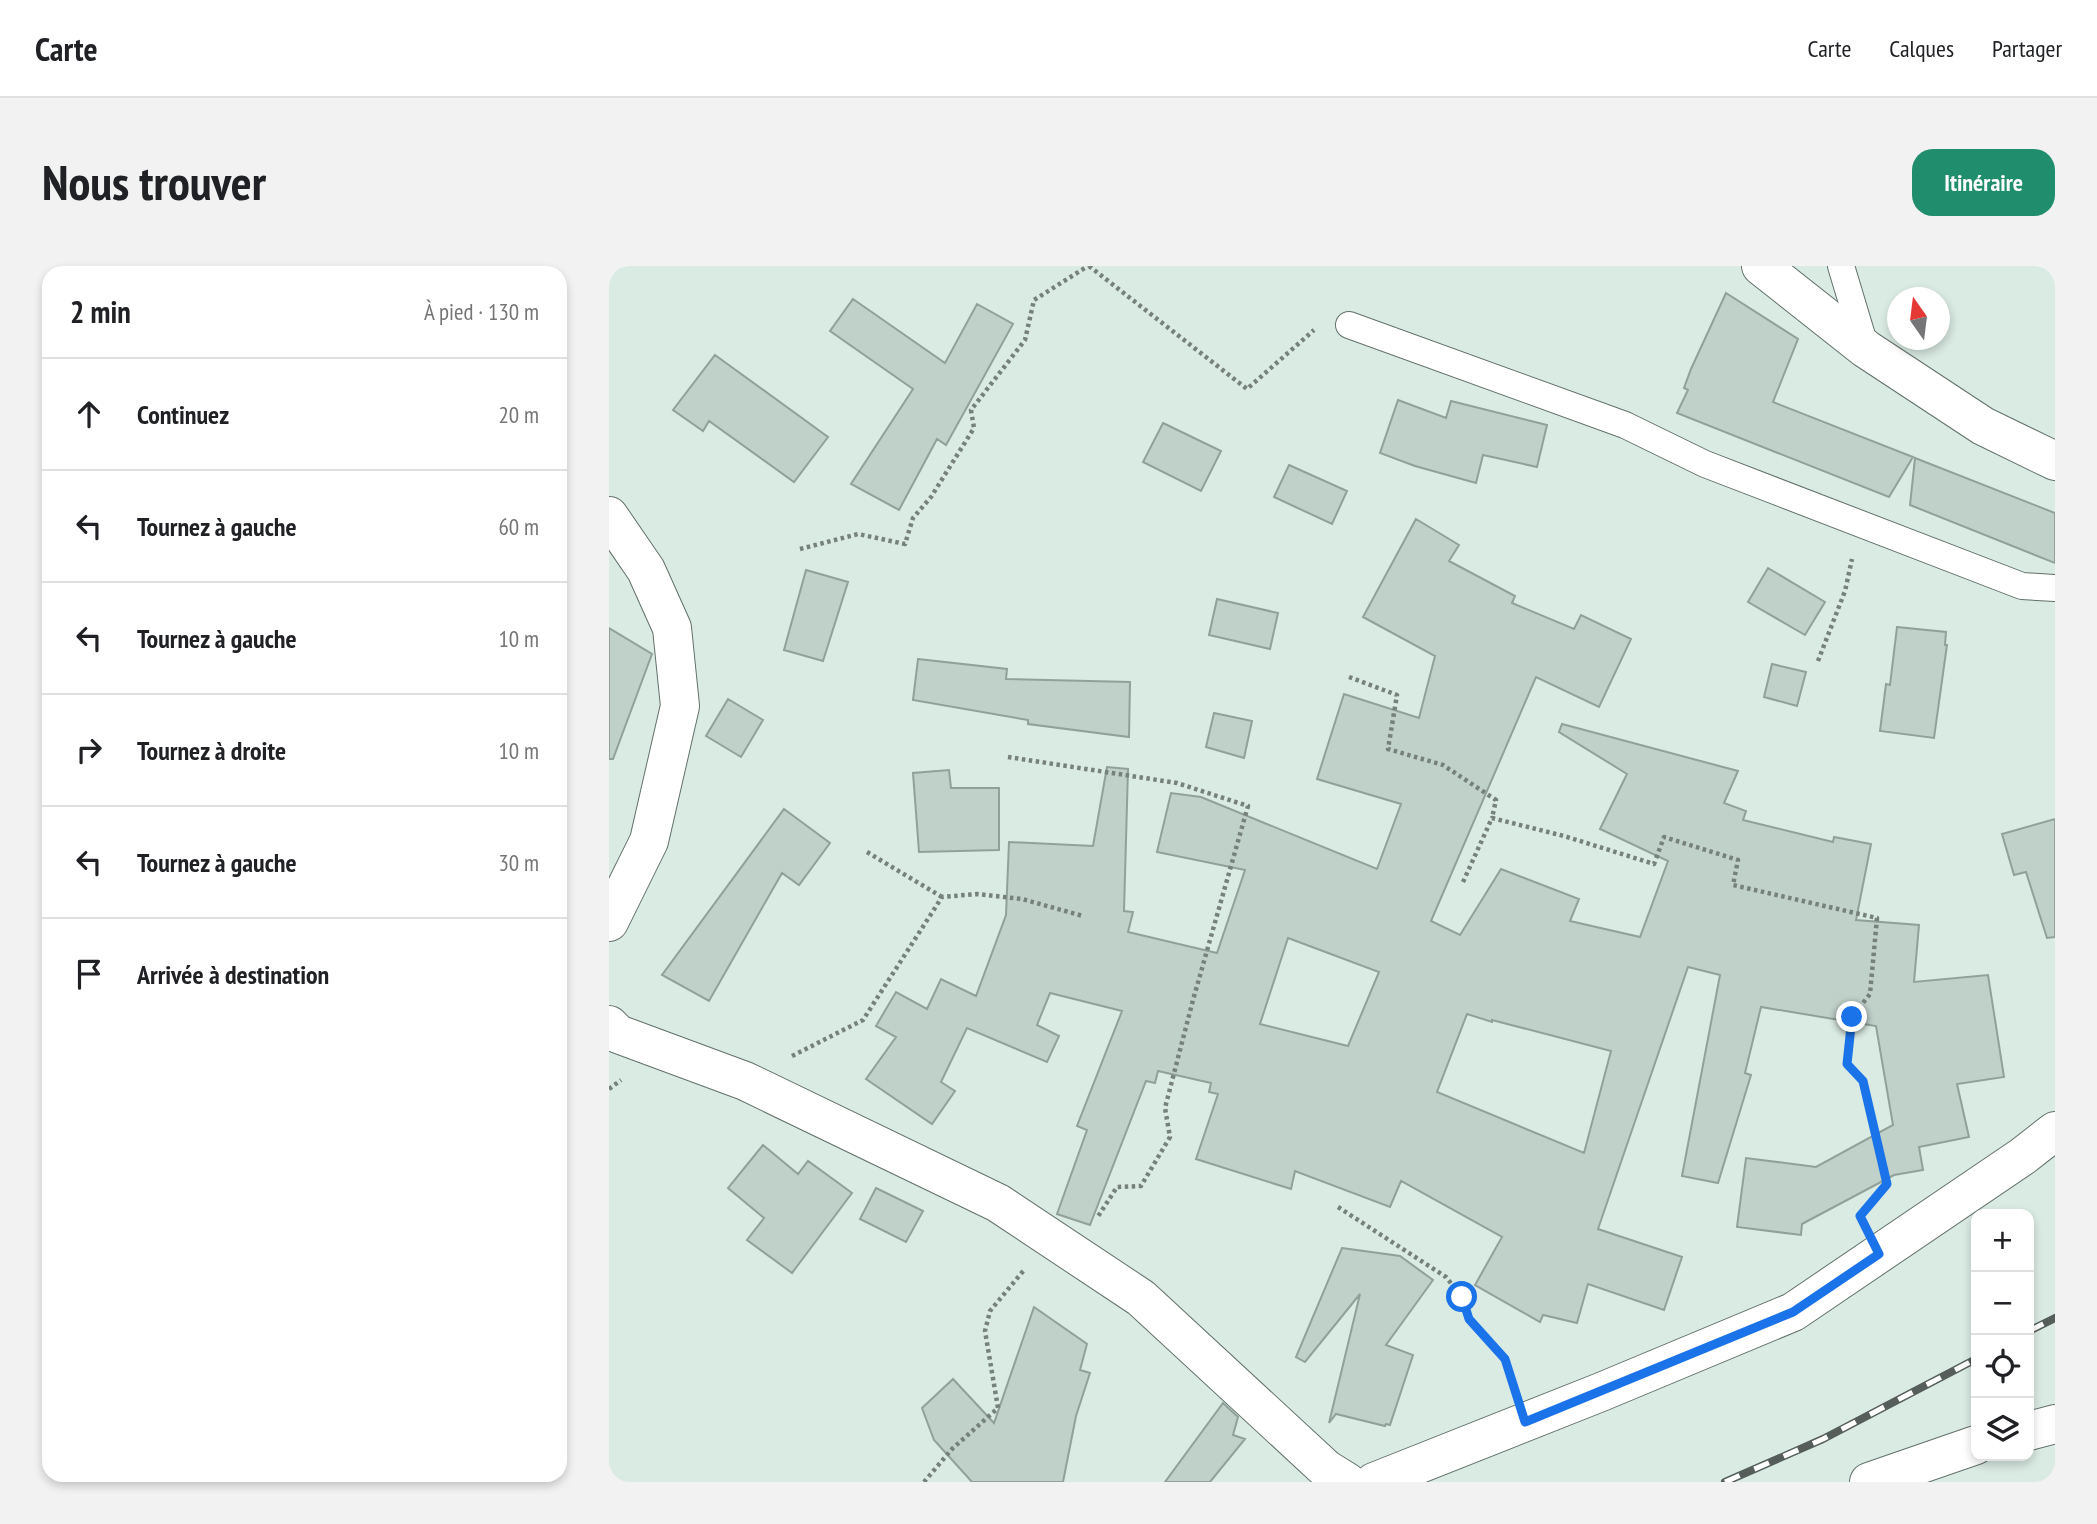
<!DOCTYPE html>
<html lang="fr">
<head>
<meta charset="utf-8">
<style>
	:root { --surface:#fff; --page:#f2f2f2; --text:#202124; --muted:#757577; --line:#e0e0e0; --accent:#208d6c }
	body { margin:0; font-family:"PT Sans Narrow",sans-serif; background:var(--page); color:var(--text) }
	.controls { position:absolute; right:21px; bottom:21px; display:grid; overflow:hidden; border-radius:14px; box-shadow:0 4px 10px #0003 }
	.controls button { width:63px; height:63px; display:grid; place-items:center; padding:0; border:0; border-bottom:2px solid var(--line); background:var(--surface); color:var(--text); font:35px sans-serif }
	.compass { position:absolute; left:1278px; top:21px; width:63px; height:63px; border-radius:50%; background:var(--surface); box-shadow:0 4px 10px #0003; rotate:346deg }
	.stop { position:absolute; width:21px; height:21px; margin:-16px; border:5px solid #1a73e8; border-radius:50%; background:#fff }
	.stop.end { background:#1a73e8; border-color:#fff; box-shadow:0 2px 7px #0008 }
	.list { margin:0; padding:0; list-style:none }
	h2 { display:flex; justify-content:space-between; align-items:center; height:91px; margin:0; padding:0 28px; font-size:30px }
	h2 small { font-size:23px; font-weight:400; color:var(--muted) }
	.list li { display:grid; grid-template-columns:46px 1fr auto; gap:21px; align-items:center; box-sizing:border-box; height:112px; padding:0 28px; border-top:2px solid var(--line) }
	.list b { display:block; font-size:26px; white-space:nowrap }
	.list em { font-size:23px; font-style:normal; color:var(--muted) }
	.icon { flex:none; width:38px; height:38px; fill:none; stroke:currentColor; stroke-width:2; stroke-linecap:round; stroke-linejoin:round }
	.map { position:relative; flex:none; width:1446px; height:1216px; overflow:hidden; border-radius:21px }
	header { display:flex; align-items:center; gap:42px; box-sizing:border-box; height:98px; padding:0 35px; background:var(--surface); border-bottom:2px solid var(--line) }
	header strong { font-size:33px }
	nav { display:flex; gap:38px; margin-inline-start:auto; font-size:24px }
	.intro { display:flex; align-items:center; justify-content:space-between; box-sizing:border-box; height:168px; padding:0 42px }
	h1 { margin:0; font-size:49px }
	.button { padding:18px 32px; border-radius:21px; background:var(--accent); color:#fff; font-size:24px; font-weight:700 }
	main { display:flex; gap:42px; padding:0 42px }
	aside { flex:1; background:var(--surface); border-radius:21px; box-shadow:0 4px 10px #0003 }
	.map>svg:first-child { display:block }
</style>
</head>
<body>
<header>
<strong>Carte</strong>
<nav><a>Carte</a><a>Calques</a><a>Partager</a></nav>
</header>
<div class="intro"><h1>Nous trouver</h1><a class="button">Itinéraire</a></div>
<main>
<aside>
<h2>2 min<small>À pied · 130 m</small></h2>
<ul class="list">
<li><svg class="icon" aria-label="ahead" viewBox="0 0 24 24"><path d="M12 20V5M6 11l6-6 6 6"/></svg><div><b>Continuez</b></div><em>20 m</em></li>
<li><svg class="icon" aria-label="left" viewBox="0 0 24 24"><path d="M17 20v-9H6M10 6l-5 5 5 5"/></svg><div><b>Tournez à gauche</b></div><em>60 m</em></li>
<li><svg class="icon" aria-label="left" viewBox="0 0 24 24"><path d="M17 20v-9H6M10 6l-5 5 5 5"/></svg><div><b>Tournez à gauche</b></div><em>10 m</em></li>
<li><svg class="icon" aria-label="right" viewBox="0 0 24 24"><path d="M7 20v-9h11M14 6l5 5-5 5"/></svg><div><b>Tournez à droite</b></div><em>10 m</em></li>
<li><svg class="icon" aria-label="left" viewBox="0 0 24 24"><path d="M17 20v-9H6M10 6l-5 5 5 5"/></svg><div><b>Tournez à gauche</b></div><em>30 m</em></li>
<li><svg class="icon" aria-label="arrive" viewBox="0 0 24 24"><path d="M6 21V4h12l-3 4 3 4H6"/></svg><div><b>Arrivée à destination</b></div></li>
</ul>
</aside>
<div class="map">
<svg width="1446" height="1216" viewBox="0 0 1446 1216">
	<rect width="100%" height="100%" fill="#daebe3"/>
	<path fill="#c0d1ca" stroke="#91a19a" stroke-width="2" fill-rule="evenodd" d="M1117 27 1189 73 1164 136 1304 191 1280 231 1068 147 1079 124 1075 122 1082 103Z
		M244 33 336 97 368 38 404 58 337 179 328 173 290 244 242 218 304 123 221 65Z
		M106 89 219 171 185 216 100 155 94 165 64 144Z
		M789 134 837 152 842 135 938 159 928 201 874 189 867 217 806 200 771 187Z
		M554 157 612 185 592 225 534 196Z
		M1306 192 1446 247V297L1301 239Z
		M680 199 738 225 723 258 665 231Z
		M807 253 850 279 840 295 906 330 903 337 965 363 972 349 1022 373 990 441 927 411 822 655 851 669 892 603 970 633 961 655 1031 671 1059 595 991 563 1018 508 950 466 953 458 1129 505 1115 537 1137 545 1134 554 1224 576 1225 571 1262 578 1247 654 1310 659 1305 716 1379 709 1395 811 1348 818 1360 871 1310 881 1314 904 1285 909 1193 958 1192 969 1128 961 1137 892 1207 901 1284 859 1267 760 1152 741 1136 807 1142 809 1109 917 1073 910 1111 709 1079 701 989 963 1073 991 1055 1044 979 1018 968 1057 934 1049 931 1056 866 1019 893 971 792 915 781 941 686 905 682 923 587 893 609 828 600 826 602 817 549 805 546 817 537 815 481 959 448 948 478 864 468 860 513 745 441 727 428 759 450 770 438 796 358 762 332 816 346 825 323 858 257 813 287 771 267 760 287 726 318 743 332 713 367 730 397 649 400 576 484 580 498 501 519 503 515 645 524 646 519 666 608 687 636 604 548 586 562 527 592 531 768 603 792 538 708 513 735 428 810 452 826 390 754 351ZM679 672 770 706 739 780 651 758ZM858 748 883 756V754L1002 785 975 887 828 826Z
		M1159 302 1216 336 1196 369 1139 336Z
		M197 304 239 316 214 395 175 384Z
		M608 333 669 347 661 383 600 369Z
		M1288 361 1337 366 1336 379H1338L1325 472 1271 465 1277 418 1281 419Z
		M0 362 43 388 4 493H0Z
		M309 393 398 403 397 413 521 416 520 471 419 458V454L304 434Z
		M1163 398 1197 406 1188 440 1155 431Z
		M119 433 154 454 132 491 97 470Z
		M605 447 643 455 635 492 597 481Z
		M340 504 342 522H390V584L310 586 304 507Z
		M175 543 221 577 190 619 173 607 100 735 53 709Z
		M1446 553V671L1438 672 1417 606 1405 609 1393 568Z
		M154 879 189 908 199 895 243 927 183 1007 138 974 155 952 119 922Z
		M267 922 314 945 297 976 251 953Z
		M733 982 791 990 824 1014 777 1079 804 1089 781 1159 777 1158 776 1160 727 1148 720 1157 751 1028 696 1096 687 1091Z
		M425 1041 478 1078 471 1104 481 1107 467 1150 454 1216H363L325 1174 313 1142 344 1113 385 1157Z
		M614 1137 629 1151 624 1169 636 1173 601 1216H556Z"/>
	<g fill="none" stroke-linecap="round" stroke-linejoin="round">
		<defs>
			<path id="lane" d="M1232 0 1257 83
				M740 59 1016 159 1096 198 1413 320 1446 322"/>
			<path id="street" d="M1152 0 1257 83 1374 160 1446 195
				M0 250 37 304 63 362 71 440 40 575 0 656
				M0 759 9 768 136 815 389 937 532 1032 717 1203 738 1216
				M1420 1165 1446 1158
				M765 1216 992 1126 1184 1046 1414 890 1446 865
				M1260 1216 1367 1179"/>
		</defs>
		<use href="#lane" stroke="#62716a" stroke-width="28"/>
		<use href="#street" stroke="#62716a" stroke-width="40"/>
		<path stroke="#76817b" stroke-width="4.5" stroke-dasharray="3.5 3.5" stroke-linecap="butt" d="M480 0 638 123 705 64
			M191 283 249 268 296 278 304 252 322 231 365 162 362 144 416 74 425 34 479 0
			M1209 395 1236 325 1243 293
			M740 411 788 429 779 483 834 499 887 534 883 552
			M399 491 568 517 639 540 584 734 556 842 561 871 532 920 508 921 488 952
			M258 586 333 631
			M854 616 883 552 955 570 1045 598 1055 571 1129 594 1124 619 1268 652 1261 728 1243 751 1238 798 1254 815 1278 918 1259 941
			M183 790 254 754 333 631 368 628 413 633 474 650
			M0 823 12 814
			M729 941 837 1011 853 1031 860 1053 896 1093 904 1118
			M315 1216 343 1183 389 1142 376 1065 381 1045 415 1004"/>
		<use href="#lane" stroke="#fff" stroke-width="26"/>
		<use href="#street" stroke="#fff" stroke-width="38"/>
		<defs>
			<path id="rail" d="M1420 1065 1446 1052
				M1116 1216 1214 1173 1367 1093"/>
		</defs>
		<use href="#rail" stroke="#555e5a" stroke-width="8"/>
		<use href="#rail" stroke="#fff" stroke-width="5" stroke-dasharray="16" stroke-linecap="butt"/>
	</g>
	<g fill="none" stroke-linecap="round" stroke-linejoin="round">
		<path stroke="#1a73e8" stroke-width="9" d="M853 1031 860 1053 896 1093 916 1156 1184 1046 1270 988 1251 950 1278 918 1254 815 1238 798 1243 751"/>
	</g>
</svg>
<div class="controls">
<button>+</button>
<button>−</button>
<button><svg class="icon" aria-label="locate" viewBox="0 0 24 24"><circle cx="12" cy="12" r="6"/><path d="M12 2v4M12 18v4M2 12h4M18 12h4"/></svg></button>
<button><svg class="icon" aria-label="layers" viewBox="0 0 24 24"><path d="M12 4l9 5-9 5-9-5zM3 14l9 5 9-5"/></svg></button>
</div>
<svg class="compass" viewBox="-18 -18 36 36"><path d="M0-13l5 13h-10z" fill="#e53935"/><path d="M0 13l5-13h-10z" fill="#757577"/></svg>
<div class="stop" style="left:853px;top:1031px"></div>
<div class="stop end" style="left:1243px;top:751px"></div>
</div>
</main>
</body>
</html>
